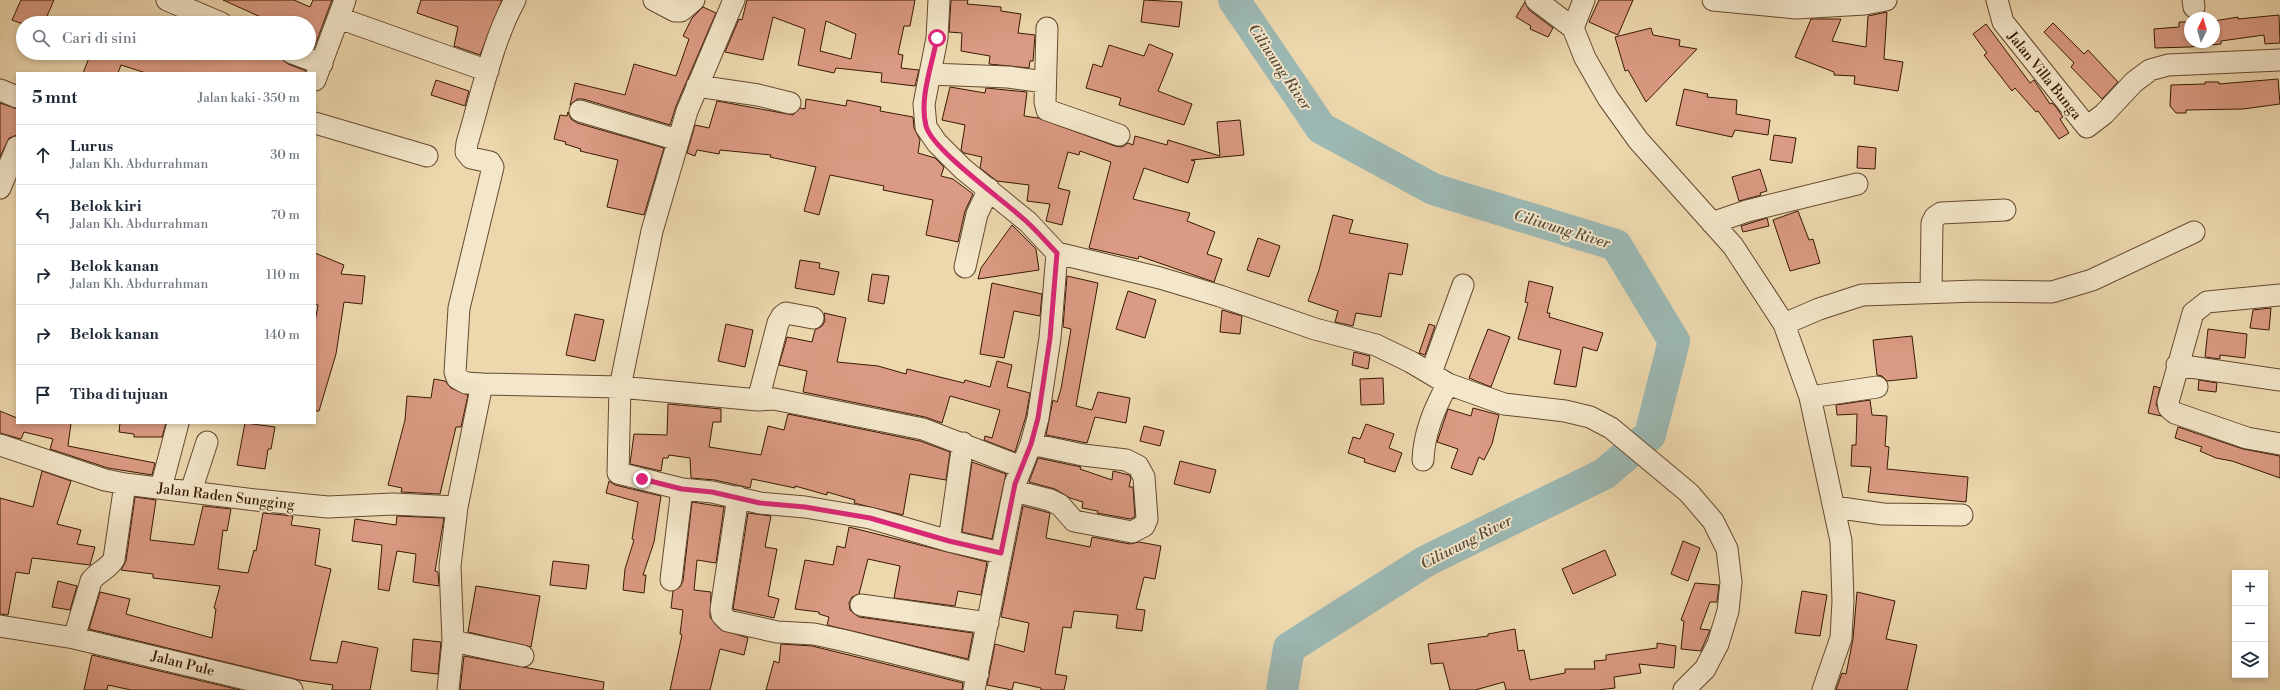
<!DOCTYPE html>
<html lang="id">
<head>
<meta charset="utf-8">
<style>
	:root { --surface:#fff; --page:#f6f6f7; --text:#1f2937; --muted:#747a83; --line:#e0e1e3 }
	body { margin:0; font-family:"Libre Bodoni",serif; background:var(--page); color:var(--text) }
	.controls { position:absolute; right:12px; bottom:12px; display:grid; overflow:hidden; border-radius:0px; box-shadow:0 2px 6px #0003 }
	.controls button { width:36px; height:36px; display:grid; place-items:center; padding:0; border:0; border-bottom:1px solid var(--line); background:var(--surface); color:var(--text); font:20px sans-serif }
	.compass { position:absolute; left:2184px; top:12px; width:36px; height:36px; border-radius:50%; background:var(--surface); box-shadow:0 2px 6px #0003; rotate:5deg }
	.stop { position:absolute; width:12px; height:12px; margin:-9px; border:3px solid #db2777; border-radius:50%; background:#fff }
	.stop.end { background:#db2777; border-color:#fff; box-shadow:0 1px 4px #0008 }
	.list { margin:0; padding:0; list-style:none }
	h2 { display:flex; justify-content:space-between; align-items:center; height:52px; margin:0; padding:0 16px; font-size:17px }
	h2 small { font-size:13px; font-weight:400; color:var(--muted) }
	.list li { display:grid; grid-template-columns:26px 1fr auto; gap:12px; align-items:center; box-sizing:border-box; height:60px; padding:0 16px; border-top:1px solid var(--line) }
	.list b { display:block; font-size:15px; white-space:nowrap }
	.list p { margin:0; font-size:13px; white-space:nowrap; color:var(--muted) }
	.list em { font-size:13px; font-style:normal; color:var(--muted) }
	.icon { flex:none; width:22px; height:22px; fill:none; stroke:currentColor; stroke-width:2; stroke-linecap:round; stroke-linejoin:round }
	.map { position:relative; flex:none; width:2280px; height:690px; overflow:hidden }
	.search { position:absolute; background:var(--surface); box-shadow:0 2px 6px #0003; left:16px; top:16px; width:300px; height:44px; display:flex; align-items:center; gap:10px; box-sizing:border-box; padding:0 14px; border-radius:22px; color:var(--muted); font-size:15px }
	.panel { position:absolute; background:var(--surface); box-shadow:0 2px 6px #0003; left:16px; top:72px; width:300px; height:352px; border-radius:0px }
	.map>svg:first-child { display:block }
</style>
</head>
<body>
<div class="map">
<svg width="2280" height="690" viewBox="0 0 2280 690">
	<rect width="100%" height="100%" fill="#edd8ae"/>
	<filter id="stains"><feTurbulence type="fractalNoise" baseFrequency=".005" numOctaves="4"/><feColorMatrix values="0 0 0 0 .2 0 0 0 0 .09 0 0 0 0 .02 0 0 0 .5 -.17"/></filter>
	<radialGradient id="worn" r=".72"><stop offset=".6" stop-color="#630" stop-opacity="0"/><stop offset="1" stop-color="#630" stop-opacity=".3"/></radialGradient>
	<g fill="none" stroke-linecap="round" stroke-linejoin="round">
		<path stroke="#9cb8b3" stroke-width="32" d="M1234 0 1321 128 1433 189 1616 245 1674 341 1650 435 1604 474 1426 561 1289 648 1282 690"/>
	</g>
	<path fill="#db9a83" stroke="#381903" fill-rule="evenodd" d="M21 0H54L44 23H20L12 20Z
		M223 0H294L310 7 313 0H332L314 48 309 46V23H274Z
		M421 0H502L480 55 454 46 458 27 417 13Z
		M747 0H915L910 26H904L898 54 903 55 901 68 919 70 915 86 881 82 882 73 836 68 834 73 798 65 805 29 773 17 763 60 725 52 739 19 742 20ZM826 21 856 34 851 59 820 51Z
		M951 0H968L967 4 1001 7V11L1021 14 1018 33 1035 35 1033 61H1030L1029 68 989 64 990 56 961 51 962 33 949 32Z
		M1144 0 1182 2 1179 27 1141 22Z
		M1599 0H1633L1618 35 1589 22Z
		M1525 2 1529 10 1553 28 1548 37 1530 29 1531 26 1516 17Z
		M703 7 716 13 676 106 670 125 583 99H577L570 105 575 83 625 95 634 64 676 76 689 39 683 36 692 18Z
		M1887 12 1884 59 1903 62 1898 91 1854 84 1855 76 1834 75V72L1795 57 1811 19H1841L1832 41 1866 47 1868 16Z
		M2279 15 2280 43 2265 44 2264 35 2221 41V44L2190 47 2155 48 2154 29 2179 27V22H2190V42H2214V21L2238 17V19Z
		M2053 23 2084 54 2088 50 2118 82 2102 99 2071 67 2074 63 2044 32Z
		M1986 24 2030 83 2034 80 2050 104 2052 103 2056 107 2063 117 2060 119 2069 133 2059 139 2038 111 2036 112 2015 88 2012 91 1984 55 1987 53 1973 34Z
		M1651 28 1653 35 1680 40 1679 46 1697 49 1646 102 1628 70 1625 71 1615 37Z
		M1149 44 1173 54 1158 91 1192 104 1184 125 1119 105 1121 98 1086 88 1093 64 1102 67 1109 45 1144 56Z
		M91 53H280L283 60 288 64 306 71 305 73H146L121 65 118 73H83Z
		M2278 79 2280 104 2243 109 2186 110V113H2176L2170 106 2171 85 2205 84V82H2219V84Z
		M436 80 469 91 465 106 431 95Z
		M950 87 985 93 986 88 1027 92 1024 116 1038 118 1115 146 1122 147 1128 143 1133 145 1135 136 1167 145 1168 140 1220 156 1217 122 1240 120 1244 155 1191 160 1195 161 1188 183 1144 168 1133 199 1190 213 1187 221 1215 232 1207 254 1222 259 1214 282 1139 256 1138 259 1089 248 1111 162 1080 151 1079 155 1068 152 1058 188 1070 191 1062 225 1046 221 1050 204 1027 201 1029 185 997 181 980 168 982 157 964 153 961 150 965 125 942 120Z
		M1684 89 1708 94 1707 97 1737 100 1736 114 1770 120 1768 135 1735 130 1732 137 1676 125Z
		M806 99 846 106 847 100 881 107 880 111 913 117 914 128 920 140 918 153 935 158 944 167 941 176 953 179 973 194 965 211 958 242 926 235 933 200 883 190 884 186 830 175 819 215 804 211 816 167 770 157 771 155 720 150 719 154 697 150 695 156 687 153 695 125 709 128 717 101 793 115 800 108 805 109Z
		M0 103 17 109V135L9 138 0 157Z
		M568 112 571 119 577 123 664 148 644 215 607 207 618 160 580 151 581 149 565 144 566 142 554 139 560 115 567 116Z
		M1774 135 1796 138 1792 163 1770 160Z
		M1858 146 1876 148 1875 169 1857 168Z
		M1760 169 1767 191 1760 193 1761 195 1739 201 1732 177Z
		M1798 211 1809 240 1813 239 1820 263 1790 271 1773 220Z
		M1333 215 1353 220 1349 233 1408 244 1402 275 1389 273 1381 317 1356 313 1353 326 1335 322 1338 311 1308 301 1319 270Z
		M1767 218 1769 226 1743 232 1741 226Z
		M1012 225 1036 249 1039 270 978 279 981 268Z
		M1258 238 1280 246 1269 277 1247 270Z
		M315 253 344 265 341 274 365 276 362 304 344 302 336 354 319 411H315V322L318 305 315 304Z
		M800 260 820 263 819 268 839 272 834 295 795 288Z
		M872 274 889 276 884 304 868 301Z
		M1067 276 1098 283 1076 406 1092 410 1098 392 1130 398 1126 423 1095 417 1087 443 1046 435 1053 400 1057 402 1061 389 1071 329 1063 327Z
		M1529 281 1553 287 1547 313H1550L1549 317 1603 333 1597 351 1583 347 1576 387 1554 384 1561 350 1518 339 1528 303 1525 302Z
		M992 283 1042 294 1040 316 1014 311 1004 358 980 354Z
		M1128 291 1156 300 1145 338 1116 329Z
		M2271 308 2269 330 2250 328 2253 310Z
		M1222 310 1242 316 1240 334 1220 332Z
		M824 313 846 318 837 362 878 366 906 374 907 369 964 383 965 380 990 387 997 361 1012 365 1007 387 1030 393 1026 416 1015 452 984 440 985 436 992 438 1000 410 950 396 942 423 925 417 803 392 807 371 779 365 787 337 812 342 815 330 822 326 825 321Z
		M575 314 604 320 595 361 566 355Z
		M726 324 753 330 745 367 718 361Z
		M1429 324 1435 326 1425 355 1419 353Z
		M1488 329 1510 337 1491 387 1469 378Z
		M2208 329 2247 334 2245 358 2220 355V359L2205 357Z
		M1912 336 1917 378 1887 381 1882 376 1877 375 1873 340Z
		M1354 352 1370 356 1368 369 1352 365Z
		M1383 378 1384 404 1361 405 1360 379Z
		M434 379 445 381 451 388 468 395 461 427H456L440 494 401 492 402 488 388 485 405 420 407 396 431 398Z
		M2199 380 2217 383 2216 392 2198 390Z
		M2154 386 2160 388 2156 404 2161 416 2148 413Z
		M1870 400 1872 415 1887 416 1885 446 1889 447 1887 469 1968 477 1966 502 1868 492 1871 467 1851 466 1852 445H1856L1857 414 1837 415 1836 405Z
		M668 404 721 409V422H713L709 447 761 455 768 426 784 430 788 414 920 441 950 452 946 480 910 474 903 515 854 503 855 500 827 492V495L795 486V488L752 479 750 488 715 480 691 478 690 458 669 455 668 458H663L661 471 630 464 634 434 667 435Z
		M1473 408 1499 415 1492 444 1484 460 1479 457 1472 475 1451 468 1458 449 1437 442 1448 409 1471 416Z
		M0 411 17 418V423H71L68 446 155 463 152 475 108 468 50 449 53 439 24 432 21 439 0 433Z
		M120 423H166L162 437H134V434L119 432Z
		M245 423 275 427 271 449H268L265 469 237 465Z
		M1366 424 1394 434 1389 448 1402 453 1395 472 1364 462 1365 459 1348 453 1353 437 1360 439Z
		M1144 426 1164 431 1160 446 1140 441Z
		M2178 427 2243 449 2280 456V478L2232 461 2216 458 2200 451 2202 447 2175 438Z
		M1038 458 1081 467 1080 469 1112 480 1113 471 1129 475 1131 478 1129 487H1133L1135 517 1130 519 1097 513 1098 511 1082 508 1083 502 1070 498 1055 489 1029 482Z
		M1180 461 1216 470 1210 493 1174 484Z
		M972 462 1006 474 992 539 962 532Z
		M42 471 71 481 57 524 81 530 77 544 95 547 90 565 32 558 29 574 16 572 8 615 0 614V498L33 507Z
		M609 481 615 485 661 496 654 542 643 575H646L644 593 623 590 625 569 634 540 632 539 638 502 606 493Z
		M135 497 156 500 150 540 194 545 203 506 231 509 227 531 223 530 218 569 248 573 254 550 256 551 263 513 293 516 291 525 320 529 315 565 331 569 310 660 337 663 342 641 378 648 370 690H332L333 685 299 680 89 629 100 592 130 599 126 614 212 638 216 609 214 608 220 586 153 578V574L121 570 126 561Z
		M692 502 724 507 716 563 697 560 694 590 711 592 710 617 720 629 748 638 744 655 720 649 710 690H670L682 635 680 634 683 610 671 608 673 591 680 587 683 581Z
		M1023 506 1050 513 1046 538 1090 547 1092 537 1130 544 1139 542 1161 546 1155 579 1144 577 1136 609 1145 610 1142 631 1116 628 1118 615 1074 611 1071 628 1063 627 1055 674 1067 676 1064 690H1041V688L1014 682 1012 690 987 685 995 644 1024 652 1029 623 1001 617Z
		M748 513 771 516 765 547 777 549 768 596 779 599 774 618 733 609Z
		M397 516 444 518 435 571 438 572 439 586 413 582 416 554 397 551 389 591 378 589 382 545 352 541 355 519 396 525Z
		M849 527 987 562 981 595 958 591 955 606 894 598 900 566 868 559 859 594 852 597 849 603 850 610 859 617 973 633 968 659 827 625 829 617 819 614V612L795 609 805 560 833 565 837 546 845 548Z
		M1683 541 1700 548 1688 581 1671 574Z
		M1605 550 1616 575 1573 594 1562 569Z
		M553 561 589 565 586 589 550 585Z
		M58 581 77 586 70 610 52 607Z
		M1695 583 1719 585 1717 602H1710L1700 629 1710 630 1701 651 1681 649 1684 621 1681 620Z
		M476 586 540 596 531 647 468 632Z
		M1802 591 1827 595 1820 636 1795 633Z
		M1857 592 1895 601 1886 639 1917 645 1907 690H1836L1842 673 1846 674 1853 639Z
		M1515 629 1518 651 1524 650 1530 680 1565 673V669H1595L1594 661 1606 660V655L1657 648V643L1676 646 1674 668 1639 664 1641 673 1614 677 1615 688 1598 690H1506L1504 682 1475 690H1450L1443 663 1431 664 1428 644 1488 636V634Z
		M413 639 441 642 438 674 411 671Z
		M781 644 812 646 963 683 962 690H766L774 661 779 663Z
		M92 655 240 690H131L108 685 107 690H84Z
		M464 656 604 682 603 690H460Z"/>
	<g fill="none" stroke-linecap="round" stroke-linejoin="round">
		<defs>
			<path id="street" d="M167 0 221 23
				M654 0 675 11H681L694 0
				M734 0 687 111 652 231 620 387 618 473 682 489 712 492 760 503 805 507 870 518 949 541 1001 553
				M939 0 937 38 924 104 926 127 937 143 963 169 1028 222 1057 253 1050 338 1038 418 1031 444 1015 484 974 690
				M1536 0 1573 28
				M1584 0 1573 28 1585 58 1608 98 1638 140 1733 246 1784 324 1810 397 1841 541 1843 601 1841 638 1823 690
				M1713 0 1796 8 1865 4 1886 0
				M1997 0 2003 22 2087 127 2104 114 2134 82 2150 70 2168 65 2280 60
				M2193 0 2194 7
				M339 18 488 71
				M1047 28 1045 102 1047 110 1119 135
				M292 53 322 64
				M930 74 1008 77 1045 82
				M315 80 345 0
				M697 86 758 95 790 103
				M0 90 17 97
				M580 111 678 140
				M315 123 427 156
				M0 188 17 147
				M1712 223 1747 211 1857 184
				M1057 253 1160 278 1220 296 1315 329 1376 345 1411 362 1448 384 1504 404 1565 411 1590 417 1611 428 1689 493 1713 521 1727 549 1731 582 1728 611 1718 644 1705 669 1684 690
				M965 267 977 214 989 189
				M1931 292 1932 223 1935 217 1941 213 2005 210
				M2280 295 2207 302 2193 313 2168 402 2169 408 2175 413 2247 438 2280 444
				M1784 324 1819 309 1862 295 1977 291 2052 292 2092 280 2194 232
				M2177 365 2280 380
				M1431 373 1463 285
				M482 384 466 383 457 378 455 372 459 308 493 167 490 162 471 158 466 152 467 143C480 100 493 39 515 0
				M1810 397 1877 387
				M758 400 778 323 782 316 786 313 813 318
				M0 445 105 480 125 484 256 500 328 507 393 504 457 507
				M1423 460C1424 432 1434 408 1448 384
				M161 488 178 423
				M191 491 207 442
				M1014 491 1050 500 1060 505 1074 521 1132 532 1144 526 1147 519 1144 477 1138 466 1126 460 1083 455 1031 444
				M738 497 721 609 722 615 728 621 777 632 814 634 846 641 978 674
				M1834 507 1883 514 1962 515
				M949 541 963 443
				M671 580 682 489
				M861 605 988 623
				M0 626 74 638 292 690
				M74 638 91 581C97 572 109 569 114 559L125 484
				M453 641 523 656
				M448 690 453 641 450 566 457 507 482 384 620 387 758 400 774 399 923 429 1021 467"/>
		</defs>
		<use href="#street" stroke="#65492e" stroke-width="23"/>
		<use href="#street" stroke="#f3e6ca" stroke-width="21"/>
	</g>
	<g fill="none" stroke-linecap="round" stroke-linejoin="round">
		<path stroke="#db2777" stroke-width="5" d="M642 479 682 489 712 492 760 503 805 507 870 518 949 541 1001 553 1015 484 1031 444 1038 418 1050 338 1057 253C1047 243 1038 232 1027 222 1006 202 932 150 926 126 919 98 932 66 937 38"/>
	</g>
	<g text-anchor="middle" stroke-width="4" stroke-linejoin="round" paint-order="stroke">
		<g font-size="14" fill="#381903" stroke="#f3e6ca">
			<text transform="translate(2045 75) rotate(51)" y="5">Jalan Villa Bunga</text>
			<text transform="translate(226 496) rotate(7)" y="5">Jalan Raden Sungging</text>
			<text transform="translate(183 663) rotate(14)" y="5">Jalan Pule</text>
		</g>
		<g font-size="15" font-style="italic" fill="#564938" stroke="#f3e6ca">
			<text transform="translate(1280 67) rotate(56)" y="5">Ciliwung River</text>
			<text transform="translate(1562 229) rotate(17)" y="5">Ciliwung River</text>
			<text transform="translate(1466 542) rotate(-27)" y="5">Ciliwung River</text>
		</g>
	</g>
	<rect width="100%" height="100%" filter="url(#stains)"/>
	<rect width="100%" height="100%" fill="url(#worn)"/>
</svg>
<div class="controls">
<button>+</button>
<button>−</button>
<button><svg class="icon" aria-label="layers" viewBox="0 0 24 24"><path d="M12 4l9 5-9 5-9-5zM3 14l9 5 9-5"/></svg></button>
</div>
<svg class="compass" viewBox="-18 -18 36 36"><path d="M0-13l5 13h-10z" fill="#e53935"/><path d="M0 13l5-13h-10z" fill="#747a83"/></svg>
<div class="stop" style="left:937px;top:38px"></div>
<div class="stop end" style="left:642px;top:479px"></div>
<div class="search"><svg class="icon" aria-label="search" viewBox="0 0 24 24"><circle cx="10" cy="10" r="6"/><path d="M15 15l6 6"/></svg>Cari di sini</div>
<section class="panel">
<h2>5 mnt<small>Jalan kaki · 350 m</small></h2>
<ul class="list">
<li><svg class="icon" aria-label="ahead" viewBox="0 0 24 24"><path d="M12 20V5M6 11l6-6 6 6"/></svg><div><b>Lurus</b><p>Jalan Kh. Abdurrahman</p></div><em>30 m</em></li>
<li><svg class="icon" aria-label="left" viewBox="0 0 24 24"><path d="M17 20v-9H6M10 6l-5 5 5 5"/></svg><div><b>Belok kiri</b><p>Jalan Kh. Abdurrahman</p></div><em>70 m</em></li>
<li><svg class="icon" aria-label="right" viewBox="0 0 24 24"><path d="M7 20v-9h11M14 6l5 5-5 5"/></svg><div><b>Belok kanan</b><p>Jalan Kh. Abdurrahman</p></div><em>110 m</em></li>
<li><svg class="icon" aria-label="right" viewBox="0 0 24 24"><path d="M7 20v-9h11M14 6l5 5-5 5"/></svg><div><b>Belok kanan</b></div><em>140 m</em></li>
<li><svg class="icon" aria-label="arrive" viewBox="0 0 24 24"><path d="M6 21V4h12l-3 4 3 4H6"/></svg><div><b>Tiba di tujuan</b></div></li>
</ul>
</section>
</div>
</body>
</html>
